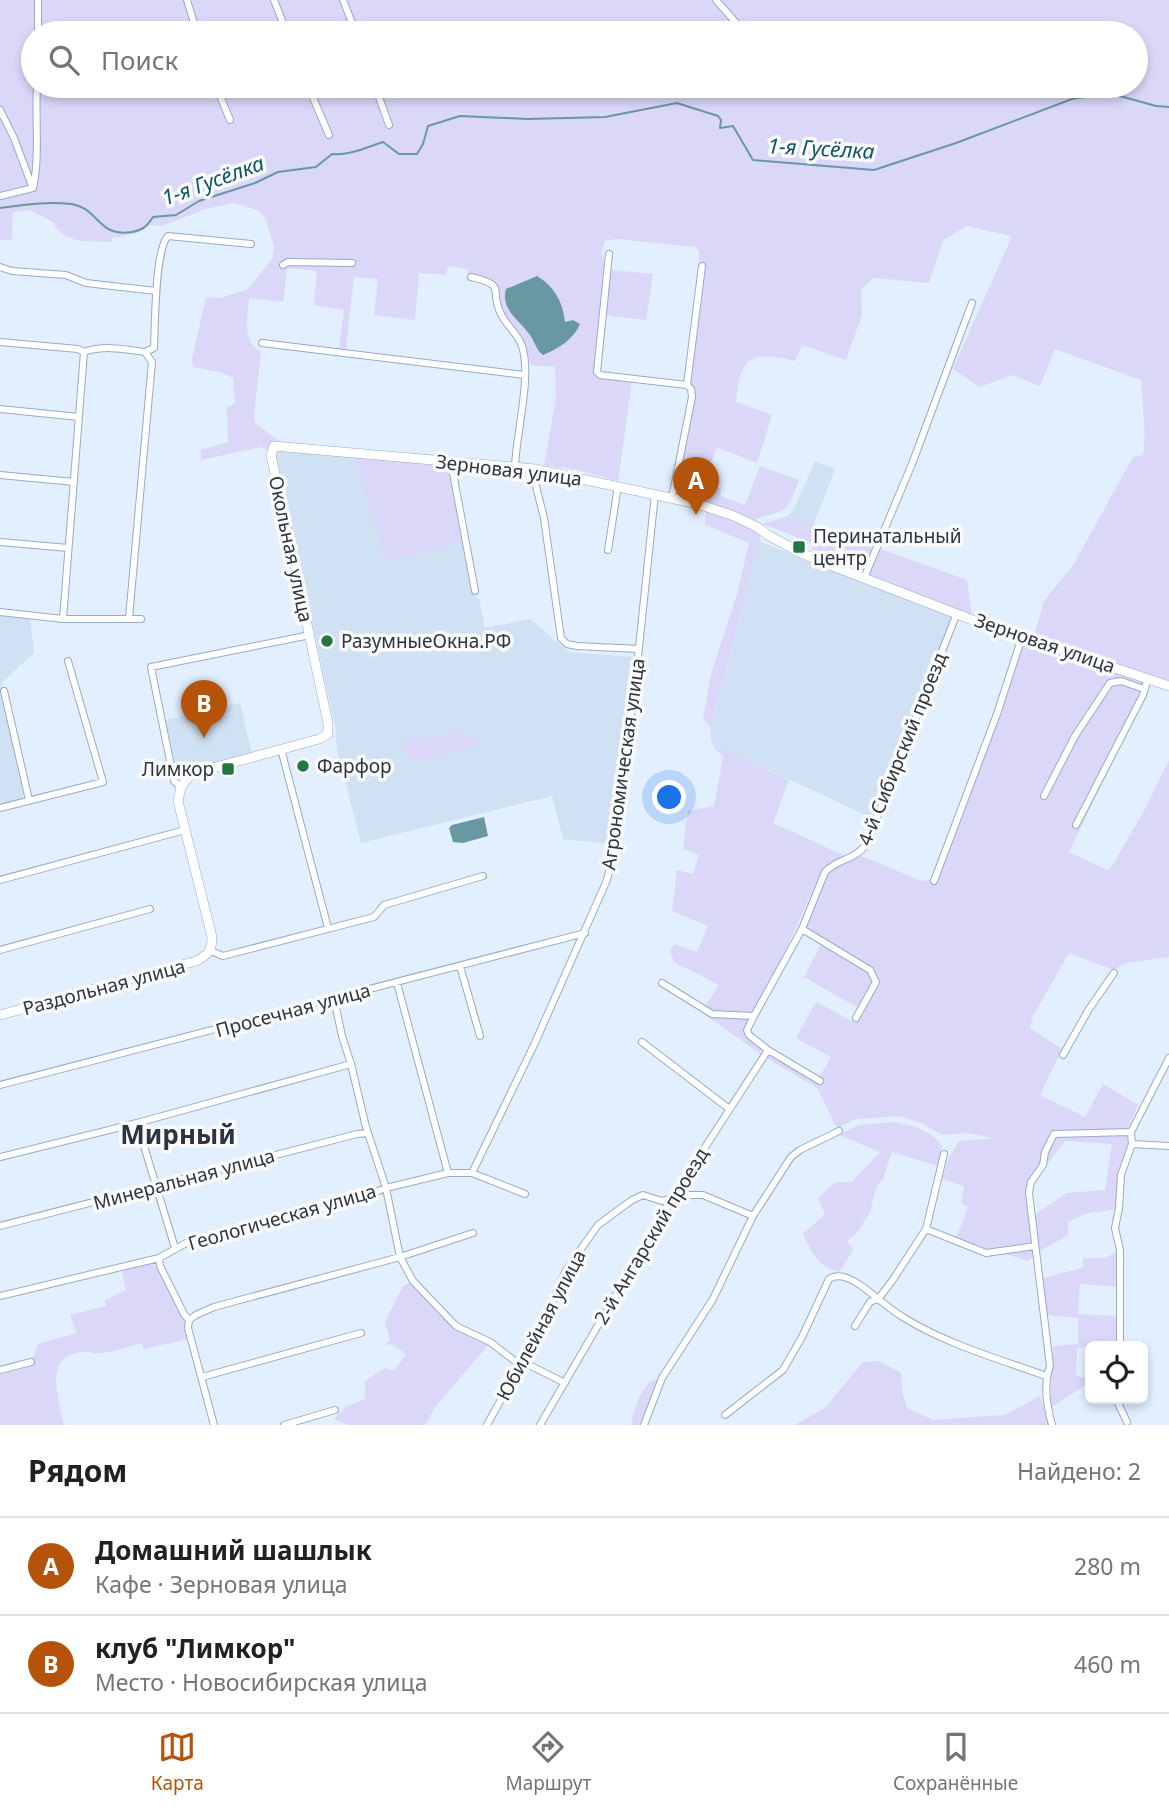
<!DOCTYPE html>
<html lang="ru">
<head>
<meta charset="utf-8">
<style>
	:root { --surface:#fff; --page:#f2f2f2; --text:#202124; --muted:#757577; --line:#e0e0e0; --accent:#b45309 }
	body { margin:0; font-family:"Noto Sans",sans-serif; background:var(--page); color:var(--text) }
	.controls { position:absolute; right:21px; bottom:21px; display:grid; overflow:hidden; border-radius:10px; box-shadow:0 4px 10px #0003 }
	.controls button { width:63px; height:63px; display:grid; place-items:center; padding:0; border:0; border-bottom:2px solid var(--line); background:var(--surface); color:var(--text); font:35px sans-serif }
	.you { position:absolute; left:670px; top:798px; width:24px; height:24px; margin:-18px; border:5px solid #fff; border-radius:50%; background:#1a73e8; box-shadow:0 0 0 10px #1a73e833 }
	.badge { display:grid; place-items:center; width:46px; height:46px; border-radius:50%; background:var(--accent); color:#fff; font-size:23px; font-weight:700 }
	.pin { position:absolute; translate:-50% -58px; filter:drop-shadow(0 2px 4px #0008) }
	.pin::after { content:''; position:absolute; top:37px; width:24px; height:21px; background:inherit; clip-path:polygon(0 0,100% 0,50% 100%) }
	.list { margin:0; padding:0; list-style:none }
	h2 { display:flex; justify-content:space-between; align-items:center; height:91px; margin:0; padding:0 28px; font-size:30px }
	h2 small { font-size:23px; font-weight:400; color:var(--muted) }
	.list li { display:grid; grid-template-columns:46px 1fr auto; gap:21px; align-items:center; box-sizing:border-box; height:98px; padding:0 28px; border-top:2px solid var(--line) }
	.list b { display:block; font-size:26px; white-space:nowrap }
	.list p { margin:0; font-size:23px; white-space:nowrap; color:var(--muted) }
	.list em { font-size:23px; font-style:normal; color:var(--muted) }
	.icon { flex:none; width:38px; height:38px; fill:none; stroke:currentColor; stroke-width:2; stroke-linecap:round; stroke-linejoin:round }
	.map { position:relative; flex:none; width:1169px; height:1425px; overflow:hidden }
	.search { position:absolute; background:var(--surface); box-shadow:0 4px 10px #0003; left:21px; right:21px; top:21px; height:77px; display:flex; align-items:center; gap:18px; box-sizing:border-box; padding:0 24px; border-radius:38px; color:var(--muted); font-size:26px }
	.sheet { height:287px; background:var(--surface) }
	nav { display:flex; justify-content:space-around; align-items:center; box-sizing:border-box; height:98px; border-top:2px solid var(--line); background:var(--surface); font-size:19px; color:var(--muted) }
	nav a { display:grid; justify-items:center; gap:4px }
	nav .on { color:var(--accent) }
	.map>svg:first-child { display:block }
</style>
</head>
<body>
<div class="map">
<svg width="1169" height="1425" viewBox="0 0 1169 1425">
	<rect width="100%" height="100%" fill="#e1efff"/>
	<path fill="#cfe1f3" d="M280 448 356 458 384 561 464 543 473 595 479 599 485 628 530 619 569 652 633 657 610 844 563 839 552 796 361 843 337 749 335 725 275 456 276 451Z
		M815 461 835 469 813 526 788 516 795 507Z
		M760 542 952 616 874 819 715 745 711 728Z
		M0 615 30 618 34 653 4 680 1 690 25 791 23 798 0 804Z
		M240 703 252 754 178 774 165 720Z"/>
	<path fill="#dad7f9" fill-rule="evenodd" d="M0 0H1169V681L1034 636 1044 601 1074 564 1133 457 1143 455C1147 432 1142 405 1141 380L1055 349 1040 386 1012 375 980 387 953 369 1012 236 967 226 943 240 929 283 874 278 861 289 862 315 846 360 802 345 795 361C752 351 740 354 736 402L772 415 757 463 717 447 704 483 721 489 720 496 745 505 760 466 799 480C785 517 787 508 753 520L680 496 676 489 694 396 689 384 706 266 699 260V250L695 247 616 239 605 241 601 253 605 266 594 370 600 377 632 381 618 481 577 470 544 465 556 399 555 367 531 365 524 344 502 312 491 284 468 279V269L448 266 446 275 419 273 415 320 374 315 378 279 354 277 346 349 339 348 344 310 314 305 317 271 287 268 283 302 249 298C248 318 241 340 261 352L254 415 255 423 279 441 267 450 261 447 201 460V450L228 442 227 408 235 403 233 378 220 372 193 367 192 359 206 297 220 298 247 290 272 259 274 247 266 220 258 210 234 203 205 209 162 226 151 225 137 233 112 238 111 242C89 241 63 244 53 222L30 210 13 212 12 240H0ZM33 33H1136V86H33Z
		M612 270 653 274 646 320 604 315Z
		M356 458 443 465 448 471 464 543 384 561Z
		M706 510 734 518 760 531V542L711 727 715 745 789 780 773 823 847 857 831 863 822 870 778 967 745 1029 761 1047V1054L701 1012 719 985 674 962 670 951 674 944 697 952 708 926 672 911 677 870 693 874 699 855 683 849 688 811 714 806 723 757C720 753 716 751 714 747 708 737 715 727 703 719L711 674 738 591 749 543 705 525Z
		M788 516 967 580 972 615 813 554 812 543 762 524Z
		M1026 643 1142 680 1148 689 1069 852 1109 871 1144 811 1169 760V957L1125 963 1114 970 1069 953 1033 1016 1030 1028 1062 1049 1040 1095 1085 1117 1103 1084 1138 1105 1127 1129 1128 1143 1119 1174 1117 1209 1084 1214 1068 1222V1235L1038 1252 1028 1261 956 1238 968 1208 961 1203 964 1186 942 1179 948 1160 959 1141 994 1138 968 1133 942 1135 921 1123 899 1116 856 1119 837 1128 817 1088 765 1057 769 1052 819 1078 831 1057 796 1038 816 1002 852 1021 858 1008 804 977 821 944 803 933 828 874 834 867 861 856 919 880 927 881 932 879 994 712 1017 644 1023 645ZM1065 1141 1112 1144 1105 1190 1067 1193 1034 1215 1031 1188 1033 1182Z
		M452 732H460L481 744 414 762 407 756 404 743 413 736 438 739Z
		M895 1122C914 1126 930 1130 942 1146L938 1166 892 1152 883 1178 876 1188 870 1212 857 1233 847 1241 853 1250 839 1272C816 1264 813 1255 803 1234L825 1214 818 1198 835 1182H852L880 1152 839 1135 859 1125Z
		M1116 1252 1119 1287 1080 1284 1078 1314 1118 1316 1116 1346 1077 1348 1076 1376 1090 1379V1382L1050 1408 1053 1346 1078 1344V1318L1047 1315 1042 1278 1083 1268V1258H1106Z
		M152 1263 158 1269 185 1320V1327L189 1339 143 1349 142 1343C128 1346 113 1353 98 1353 93 1354 87 1351 82 1352 42 1355 59 1400 64 1425H0V1366L33 1357 38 1344 77 1333 70 1315 106 1306 105 1300 126 1290 122 1271Z
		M411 1282 455 1329 489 1344 436 1406 425 1425H348L334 1419 346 1407 365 1399V1381L385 1368 394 1371 406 1354 391 1344 383 1345 390 1340 385 1322 403 1286Z
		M879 1361 901 1373 902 1392 907 1408 933 1420 1005 1415 1040 1396 1049 1425H795L825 1408 863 1362Z
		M652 1380H659L645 1425H631C635 1407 638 1393 652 1380Z"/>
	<path fill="#6898a2" d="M537 276C554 286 563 302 565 322L573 320 580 324C574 339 558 349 543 355 536 350 535 342 530 335 520 321 500 309 506 289Z
		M484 817 488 836 463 843 453 842 449 828 452 825Z"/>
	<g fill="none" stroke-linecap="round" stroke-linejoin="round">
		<path stroke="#6898a2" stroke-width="2" d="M0 208C23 205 47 201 71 204 99 208 98 238 132 232 143 230 147 226 153 217L176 215 199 201 255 183 278 172 316 167 332 154C349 156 367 147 383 142L399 154H417L423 144 428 126 460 116 528 119 605 117 677 103 718 116 721 120 720 128 733 126 753 160 874 170 956 143 1072 99 1109 93 1156 106 1169 107"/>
		<defs>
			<path id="street" d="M38 0V33
				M187 0 197 33
				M274 0 287 33
				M343 0 356 33
				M716 0 745 33
				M216 86 230 120
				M308 86 329 135
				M375 86 389 125
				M0 110 14 138 32 186
				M33 188C40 157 35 119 37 86
				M0 196 33 188
				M609 254 597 372 600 375 687 385
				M283 265 288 262 352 263
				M0 267 12 271 66 275 86 283 156 291
				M471 277C509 286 488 289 501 314 506 325 518 334 522 346 532 376 516 434 515 467
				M0 342 78 349 84 352C104 345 124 349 145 352L152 362 129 618
				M262 343 524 375
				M145 352 154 348C155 325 155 249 168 236L251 244
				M0 409 79 417
				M451 462 475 591
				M535 469V482L544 518 561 638 567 644 577 646 639 649
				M0 475 74 482
				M672 498 692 397 691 389 687 385 702 266
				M0 542 68 548
				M608 550 618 486
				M864 578 912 464 972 303
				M0 612 63 619H141
				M63 619 84 352
				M4 691 29 800
				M281 749 328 928
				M181 787 174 781 151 667 310 635
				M1044 796 1075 736 1110 683 1121 681 1144 689
				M0 808 103 782 68 661
				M1076 825 1143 695 1148 678
				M0 880 185 830
				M934 881 997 714 1022 637
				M802 929 870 970 876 982 856 1018
				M0 950 150 909
				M211 951 223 956 374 917 384 905 483 876
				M460 966 480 1036
				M397 983 448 1173
				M662 983 712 1014 754 1016 747 1030 749 1035 768 1050 820 1081
				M334 999 342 1036 351 1064 366 1127 386 1188 400 1257 413 1281 456 1326 490 1342 520 1365 531 1366 565 1383
				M754 1016 802 929 825 872C838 858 853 861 866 845L957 613
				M642 1042 728 1108
				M1063 1055 1089 1009 1114 973
				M0 1085 585 933
				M137 1123 175 1248
				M1132 1144 1169 1146
				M0 1157 137 1123 351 1064
				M472 1173 534 1045 607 880 615 845 638 657 655 494
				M0 1226 357 1134 368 1133
				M926 1229 986 1253 1035 1246
				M159 1258 160 1266 184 1314 189 1320 188 1328 214 1425
				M0 1296 159 1258 188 1242 346 1203 386 1188 448 1173H472L525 1194
				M189 1320 196 1315 214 1307 400 1257 473 1233
				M855 1326 870 1302 879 1298 892 1281 926 1229 944 1154
				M1120 1346V1250L1115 1228 1119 1208 1121 1175 1132 1144 1131 1132 1169 1058
				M0 1370 31 1362
				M202 1377 361 1333
				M1116 1399 1127 1422
				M725 1415 783 1370 802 1337 829 1279C840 1272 853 1280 863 1287 878 1298 890 1310 906 1319 949 1345 999 1359 1046 1376
				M284 1425 335 1410
				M487 1425 520 1365 528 1357 566 1270 598 1225 632 1200 643 1195 662 1201 681 1195H703L753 1216
				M540 1425 671 1200 768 1050
				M644 1425 662 1378 713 1299 753 1216 791 1157 800 1150 839 1131
				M1052 1425C1047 1406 1043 1385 1050 1366L1029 1193 1031 1182 1043 1165 1045 1152 1054 1134 1131 1132"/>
			<path id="secondary" d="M0 1015 196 961C208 955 212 951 212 937L178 801 181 787 191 774 319 739 328 734V723L271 455 274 446 535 469 698 504 734 516 757 527 768 535 797 551 830 565 983 624 1169 686"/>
		</defs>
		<use href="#street" stroke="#95acc5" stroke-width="8"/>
		<use href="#secondary" stroke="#95acc5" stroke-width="10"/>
		<use href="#street" stroke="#fff" stroke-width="6"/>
		<use href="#secondary" stroke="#fff" stroke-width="9"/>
	</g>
	<g fill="#267545" stroke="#fafafa" stroke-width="2.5">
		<rect x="792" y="540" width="14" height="14" rx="3.5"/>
		<circle cx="327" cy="641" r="7"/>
		<circle cx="303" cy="766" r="7"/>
		<rect x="221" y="762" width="14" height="14" rx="3.5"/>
	</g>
	<g text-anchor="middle" stroke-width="7" stroke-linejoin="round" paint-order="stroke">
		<g font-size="19" fill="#2c353f" stroke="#fafafa">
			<text transform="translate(509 470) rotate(7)" y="7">Зерновая улица</text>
			<text transform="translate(291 549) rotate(78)" y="7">Окольная улица</text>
			<text transform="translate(1045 643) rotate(19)" y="7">Зерновая улица</text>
			<text transform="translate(902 749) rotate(-68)" y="7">4-й Сибирский проезд</text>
			<text transform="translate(623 764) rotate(-82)" y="7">Агрономическая улица</text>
			<text transform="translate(104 987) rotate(-15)" y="7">Раздольная улица</text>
			<text transform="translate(293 1010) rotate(-15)" y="7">Просечная улица</text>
			<text transform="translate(184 1179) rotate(-15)" y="7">Минеральная улица</text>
			<text transform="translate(282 1217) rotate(-16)" y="7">Геологическая улица</text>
			<text transform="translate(651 1236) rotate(-59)" y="7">2-й Ангарский проезд</text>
			<text transform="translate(541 1325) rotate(-62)" y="7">Юбилейная улица</text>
		</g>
		<g font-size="19" fill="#2c353f" stroke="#fafafa" text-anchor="start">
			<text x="813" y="543">Перинатальный<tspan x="813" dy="22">центр</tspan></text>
			<text x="341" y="648">РазумныеОкна.РФ</text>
			<text x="317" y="773">Фарфор</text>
			<text x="214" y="776" text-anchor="end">Лимкор</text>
		</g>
		<g font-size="21" font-style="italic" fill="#0d545f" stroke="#fafafa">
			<text transform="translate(821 149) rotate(3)" y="7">1-я Гусёлка</text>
			<text transform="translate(213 181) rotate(-20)" y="7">1-я Гусёлка</text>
		</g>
		<g font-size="26" font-weight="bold" fill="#2c353f" stroke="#fafafa">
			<text x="178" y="1144">Мирный</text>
		</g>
	</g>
</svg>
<div class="controls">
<button><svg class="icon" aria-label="locate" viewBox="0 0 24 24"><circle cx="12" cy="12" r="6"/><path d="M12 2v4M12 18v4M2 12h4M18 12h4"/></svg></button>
</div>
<div class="you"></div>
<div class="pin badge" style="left:696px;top:515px">A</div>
<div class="pin badge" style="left:204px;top:738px">B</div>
<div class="search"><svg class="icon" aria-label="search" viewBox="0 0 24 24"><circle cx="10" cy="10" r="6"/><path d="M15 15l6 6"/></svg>Поиск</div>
</div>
<section class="sheet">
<h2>Рядом<small>Найдено: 2</small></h2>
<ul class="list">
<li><span class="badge">A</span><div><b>Домашний шашлык</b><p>Кафе · Зерновая улица</p></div><em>280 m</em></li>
<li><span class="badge">B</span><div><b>клуб &quot;Лимкор&quot;</b><p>Место · Новосибирская улица</p></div><em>460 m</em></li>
</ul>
</section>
<nav>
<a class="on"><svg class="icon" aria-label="map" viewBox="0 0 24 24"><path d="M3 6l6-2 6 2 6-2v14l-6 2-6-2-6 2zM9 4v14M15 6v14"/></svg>Карта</a>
<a><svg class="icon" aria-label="directions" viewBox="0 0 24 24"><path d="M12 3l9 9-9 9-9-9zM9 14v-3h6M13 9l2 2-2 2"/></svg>Маршрут</a>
<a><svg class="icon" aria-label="saved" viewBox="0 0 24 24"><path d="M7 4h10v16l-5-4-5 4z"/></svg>Сохранённые</a>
</nav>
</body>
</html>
